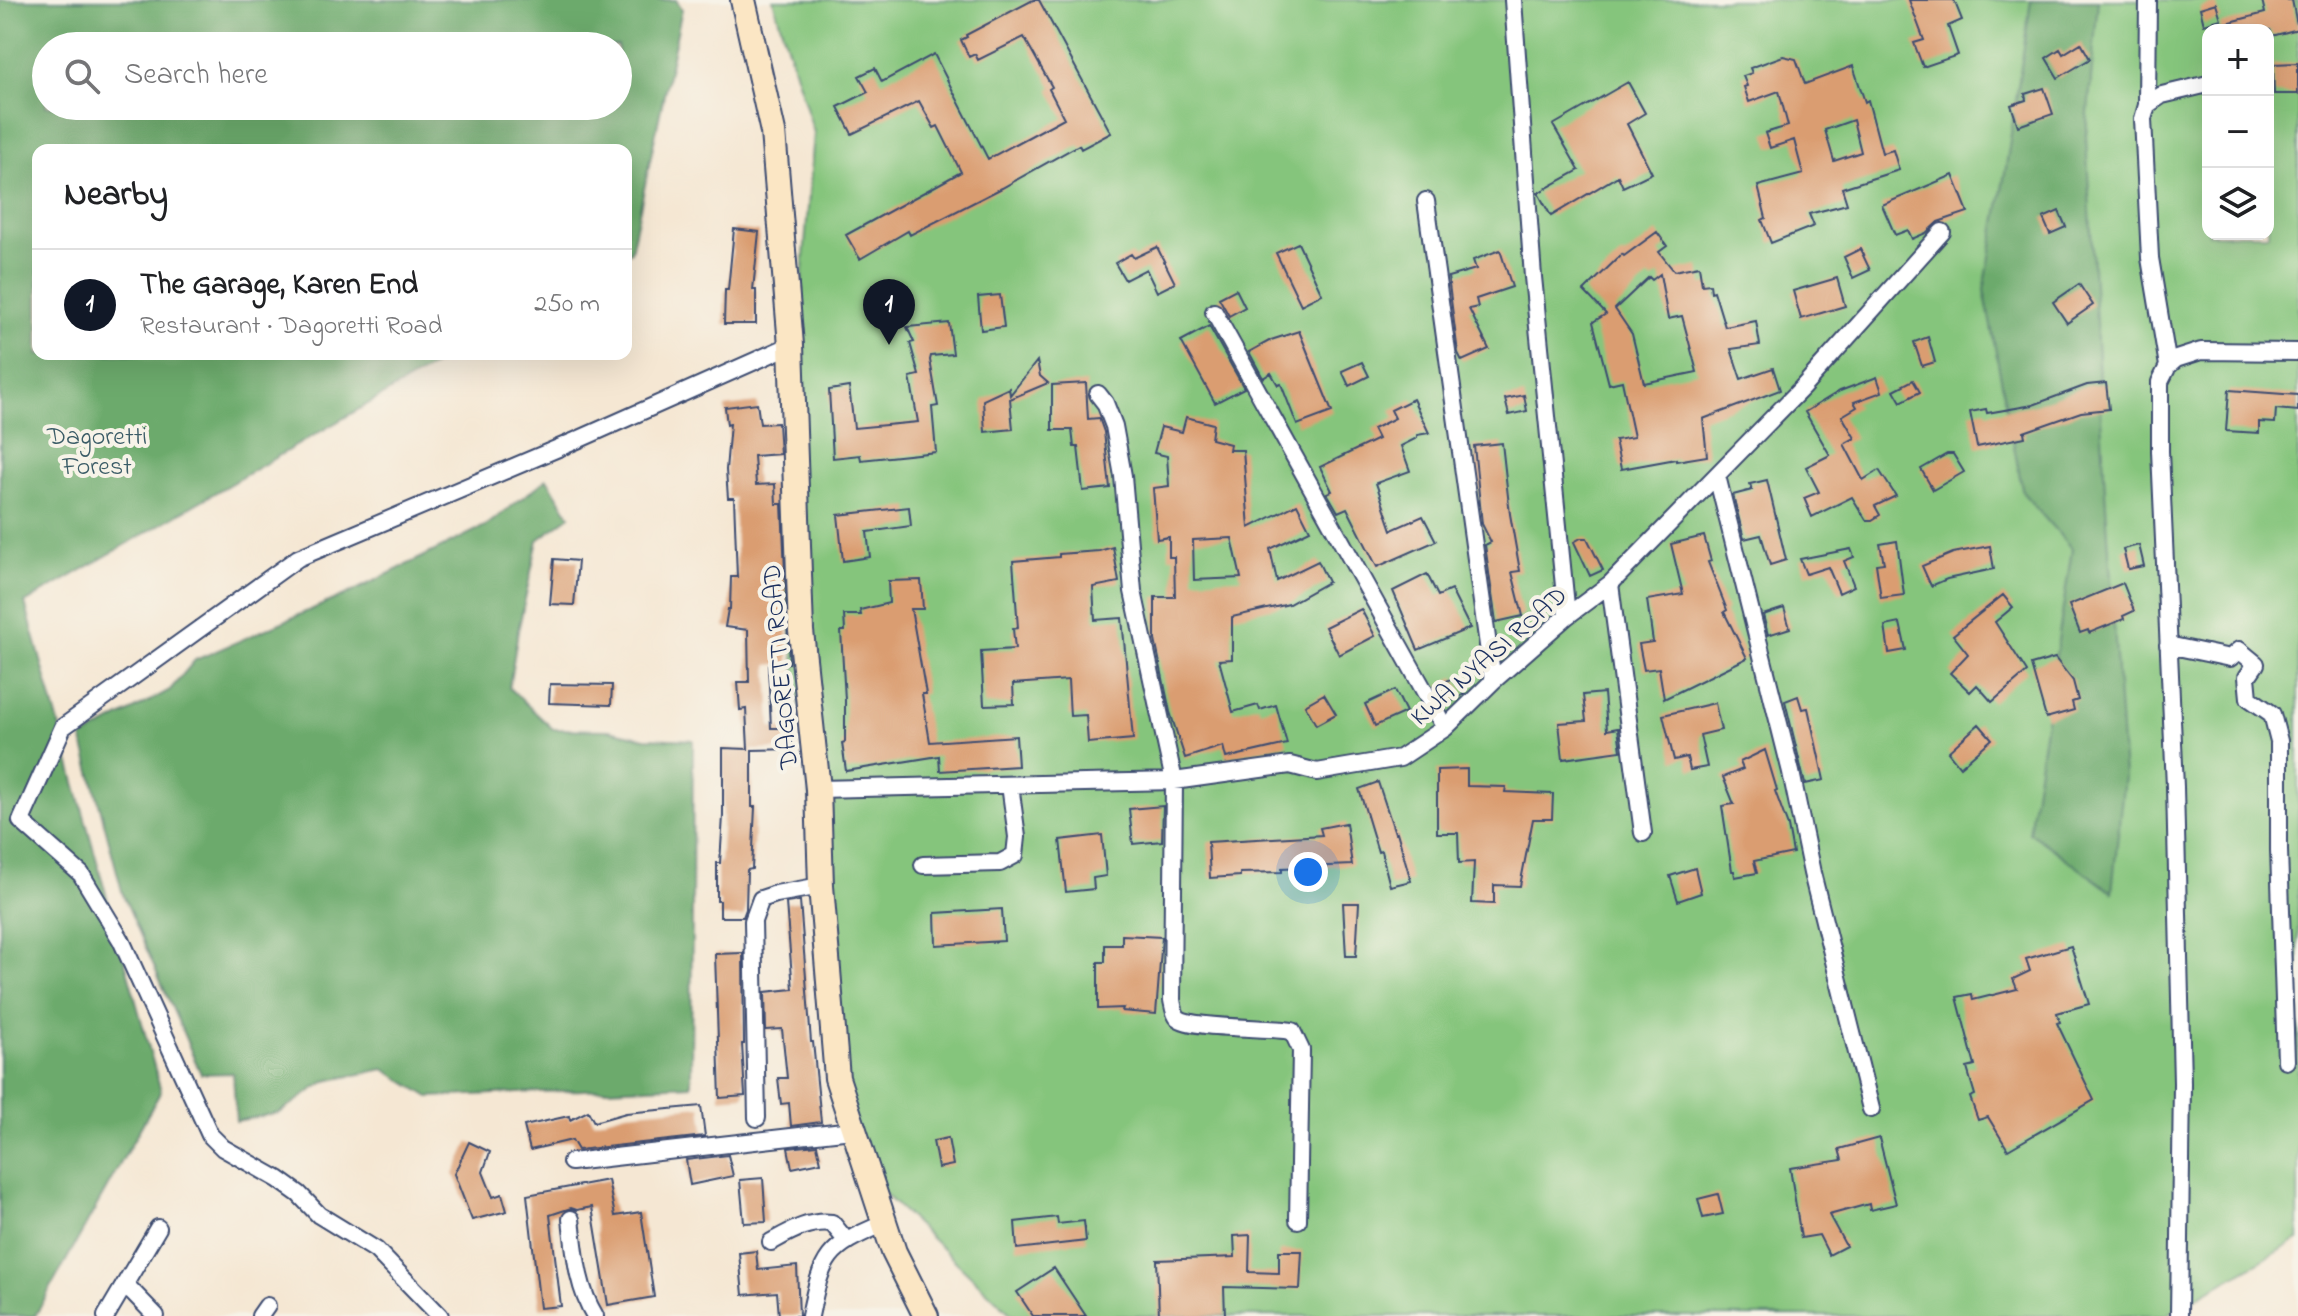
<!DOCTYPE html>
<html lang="en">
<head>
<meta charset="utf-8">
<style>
	:root { --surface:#fff; --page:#f2f2f2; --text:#202124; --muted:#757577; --line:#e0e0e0; --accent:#111827 }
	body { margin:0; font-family:"Indie Flower",sans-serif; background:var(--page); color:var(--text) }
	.controls { position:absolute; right:24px; top:24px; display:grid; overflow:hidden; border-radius:16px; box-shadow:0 8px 32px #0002 }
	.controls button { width:72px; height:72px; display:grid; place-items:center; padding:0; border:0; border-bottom:2px solid var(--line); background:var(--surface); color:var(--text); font:40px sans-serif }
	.you { position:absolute; left:1308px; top:872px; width:28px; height:28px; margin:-20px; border:6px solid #fff; border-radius:50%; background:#1a73e8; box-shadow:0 0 0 12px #1a73e833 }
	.badge { display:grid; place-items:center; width:52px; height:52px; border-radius:50%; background:var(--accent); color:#fff; font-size:26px; font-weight:700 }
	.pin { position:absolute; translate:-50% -66px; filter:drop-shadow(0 2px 4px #0008) }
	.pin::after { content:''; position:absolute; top:42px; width:28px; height:24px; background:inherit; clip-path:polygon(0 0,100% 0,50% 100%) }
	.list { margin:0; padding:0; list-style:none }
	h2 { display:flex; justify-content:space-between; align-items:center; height:104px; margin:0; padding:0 32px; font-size:34px }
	h2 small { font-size:26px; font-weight:400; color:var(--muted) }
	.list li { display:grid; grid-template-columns:52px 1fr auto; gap:24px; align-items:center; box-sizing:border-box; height:112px; padding:0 32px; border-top:2px solid var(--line) }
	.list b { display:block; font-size:30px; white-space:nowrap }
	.list p { margin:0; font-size:26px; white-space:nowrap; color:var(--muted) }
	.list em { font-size:26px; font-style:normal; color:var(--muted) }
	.icon { flex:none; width:44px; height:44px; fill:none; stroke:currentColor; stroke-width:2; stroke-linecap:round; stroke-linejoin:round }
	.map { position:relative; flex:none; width:2298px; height:1316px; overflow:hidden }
	.search { position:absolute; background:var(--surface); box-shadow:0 8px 32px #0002; left:32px; top:32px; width:600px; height:88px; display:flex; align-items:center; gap:20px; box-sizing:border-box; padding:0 28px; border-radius:44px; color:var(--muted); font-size:30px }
	.panel { position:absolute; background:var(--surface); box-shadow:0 8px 32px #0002; left:32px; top:144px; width:600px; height:216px; border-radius:16px }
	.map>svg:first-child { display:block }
</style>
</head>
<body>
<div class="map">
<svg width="2298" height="1316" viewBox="0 0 2298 1316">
	<rect width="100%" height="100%" fill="#f7f3e8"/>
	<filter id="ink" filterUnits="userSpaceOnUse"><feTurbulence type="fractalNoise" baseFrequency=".0125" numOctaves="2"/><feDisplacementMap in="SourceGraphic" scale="16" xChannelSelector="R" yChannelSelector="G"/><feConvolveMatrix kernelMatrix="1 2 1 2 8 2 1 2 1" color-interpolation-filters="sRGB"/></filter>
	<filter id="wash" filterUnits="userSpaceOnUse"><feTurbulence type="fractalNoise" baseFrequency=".006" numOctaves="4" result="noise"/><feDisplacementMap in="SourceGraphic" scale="32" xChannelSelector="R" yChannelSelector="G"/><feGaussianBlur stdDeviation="1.8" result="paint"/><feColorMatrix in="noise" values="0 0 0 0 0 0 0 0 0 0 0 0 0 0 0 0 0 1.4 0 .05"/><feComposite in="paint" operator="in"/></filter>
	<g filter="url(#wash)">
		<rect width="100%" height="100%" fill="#f5e7d3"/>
		<path fill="#85c57c" stroke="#507a6d" stroke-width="2" fill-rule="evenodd" d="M773 0H2298V1240L2164 1316H1013L846 1157 823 909 781 544 814 133ZM2208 30H2268V234H2208Z"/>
		<path fill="#6caa6c" stroke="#446c65" stroke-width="2" fill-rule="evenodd" d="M0 0H676L682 9 631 251 626 254V150H38V354H454L25 603 161 1091 35 1316H0ZM46 46H618V106H46Z
			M2031 0H2098L2086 136 2105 490 2124 776 2112 892 2029 832 2072 549 2023 493 1984 290 2006 167Z
			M547 479 570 516 538 540 518 631 509 688 553 729 609 730 645 738 693 740 691 1085 429 1097 384 1069 326 1081 279 1113 236 1121 233 1073 201 1074 123 895 82 738 170 690 195 660 354 591 487 525Z"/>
		<g id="blocks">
			<path fill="#da9d71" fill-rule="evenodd" d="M1033 0H1039L1111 133 1081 149 1079 145 1002 188 910 235 908 231 860 259 846 235 961 172 938 126 934 128 919 101 852 134 838 107 868 92 859 76 875 68 882 82 934 54 988 159 1064 118 1049 89 1052 87 1024 37 978 60 975 54 969 57 961 40 967 37 966 35Z
				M1909 0H1954L1962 20 1948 26 1958 55 1923 67 1914 43 1924 40Z
				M2262 0H2292L2298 29 2272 36 2270 30H2220L2219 25 2265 13Z
				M2216 3 2221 19 2204 24 2200 8Z
				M2081 43 2090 59 2058 78 2046 58 2060 49 2063 54Z
				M1783 56 1796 59 1805 84 1853 66 1865 102 1868 100 1882 153 1893 150 1899 170 1842 188 1847 204 1809 214 1814 226 1771 243 1762 220 1766 218 1758 186 1803 174 1794 140 1770 148 1765 133 1788 126 1779 91 1749 102 1744 87 1747 86 1743 76 1752 73 1750 68ZM1853 120 1861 152 1834 161 1825 130Z
				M2298 63V94H2274L2273 64Z
				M1628 82 1645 113 1627 124 1652 173 1623 187 1618 176 1551 216 1538 193 1579 170 1553 125Z
				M2044 88 2053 114 2018 126 2011 105 2026 100 2025 94Z
				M1953 175 1968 212 1938 222 1926 233 1912 239 1908 230 1895 235 1882 205Z
				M2059 211 2066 227 2050 234 2043 218Z
				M734 229 759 232 753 290H756V324H724L725 290H728Z
				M1657 232 1667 246 1659 252 1674 271 1699 266 1702 285 1710 284 1711 292 1714 291 1725 327 1756 321 1760 345 1731 349 1741 379 1773 368 1780 390 1703 419 1707 456 1676 461V459L1621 469 1615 440 1634 437 1622 381 1609 384 1593 322 1606 314 1584 291 1622 254 1624 256ZM1660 274 1668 319 1682 316 1697 372 1644 383 1632 334 1615 309 1649 277 1652 280Z
				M1298 243 1322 294 1301 305 1276 253Z
				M1157 247 1175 283 1157 292 1146 269 1125 280 1115 263 1131 254 1134 258Z
				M1860 249 1870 270 1853 278 1844 257Z
				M1500 250 1512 287 1476 299 1478 307 1469 309 1489 349 1462 361 1458 353 1448 277 1476 269 1473 260Z
				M1837 278 1845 306 1801 319 1793 291Z
				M2079 284 2093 305 2067 323 2053 302Z
				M1236 289 1245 307 1229 316 1219 298Z
				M1000 295 1004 327 981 330 978 297Z
				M949 323 953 354 931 356 930 360 938 406 932 407 936 452 861 460 860 455 833 458 829 390 849 387 854 428 918 422 910 377 919 375 910 343 914 342 907 327Z
				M1209 326 1244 388 1215 403 1181 341Z
				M1299 331 1332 412 1297 425 1281 384 1278 385 1271 373 1263 378 1249 352 1271 340Z
				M1928 337 1935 362 1922 366 1914 342Z
				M1037 361 1040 376 1048 383 1010 399 1013 429 985 432 983 400 1009 388 1010 395Z
				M1362 362 1369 376 1349 386 1342 371Z
				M1877 377 1882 392 1854 402 1857 407 1842 416 1855 438 1844 444 1863 480 1879 470 1896 496 1875 506 1880 515 1872 520H1866L1852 497 1812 517 1804 498 1819 492 1806 467 1830 455 1805 412 1840 391Z
				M1913 380 1920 392 1901 402 1894 390Z
				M1086 383 1088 419 1099 418 1104 432 1110 488 1083 491 1078 447H1074L1072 430H1052V385Z
				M2106 383 2109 409 2081 412 2024 432 2025 437 1977 447 1970 412 1986 409 1987 413 2033 405 2087 385Z
				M2229 390 2298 395V411L2276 409 2275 423 2259 422V433L2226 431Z
				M1524 395 1527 411 1509 415 1505 399Z
				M1413 399 1429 433 1417 435V438L1401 446 1410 471 1376 483 1392 530 1423 516 1436 541 1377 567 1347 508 1338 512 1327 493 1332 491 1320 467 1378 439 1373 429 1395 418 1391 410Z
				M757 403 760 424 778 423 780 454 754 456 756 485 775 484 776 504H782L789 663 768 665 771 728H792V749L752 750V807H755L752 869 747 870 746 909 743 917H720V901H717V863H720L723 816V748L748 749 746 709 740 710 738 682H749L748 630 725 627 728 609H730L731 577H737L734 498H728L726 470 730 424 727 425 725 407Z
				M1186 417 1213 424 1211 439 1230 444 1229 450H1243L1249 528 1297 504 1310 530 1270 549 1277 581 1318 561 1328 582 1289 604 1232 617V659L1219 660 1233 712 1258 705 1260 710 1276 705 1287 744 1226 758 1223 746 1185 758 1170 712 1155 640V597H1175L1174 557H1169V537L1157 539 1153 488 1169 486 1167 456 1154 453 1161 427 1182 432ZM1232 538 1241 578 1194 580 1193 540Z
				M1502 443 1510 514 1520 571 1512 572 1523 616 1496 622 1485 545 1491 542 1482 524 1474 446Z
				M1947 454H1953L1964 472 1933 490 1921 469Z
				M1767 480 1786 560 1770 565 1761 535 1744 539 1733 495 1752 490 1750 484Z
				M909 507 911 526 867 532 870 557 843 561 838 515Z
				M1704 536 1711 561 1708 562 1727 610 1724 612 1747 658 1664 699 1659 668 1644 670 1639 644 1653 642 1647 600 1683 594 1671 544Z
				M1581 538H1587L1603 570 1590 576 1574 542Z
				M1897 541 1904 595 1881 598 1876 564 1884 563 1880 544Z
				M2139 545 2144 566 2128 569 2123 549Z
				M1990 546 1994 569 1947 579 1931 586 1922 566 1953 553Z
				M1113 547 1119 582 1093 587 1095 620 1122 618 1133 739 1088 743 1086 715 1070 716 1068 680 1013 684 1014 704 984 705 981 651 1015 649 1013 629 1018 628 1013 561 1059 557V554L1099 551Z
				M1851 549 1854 557 1844 561 1854 586 1839 593 1828 567 1806 574 1800 559Z
				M554 559 578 561 574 605 550 604Z
				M1427 574 1438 596 1451 590 1470 628 1418 650 1393 591Z
				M921 580 923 609H911L926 694H922L930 742 1016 736 1018 766 940 771 939 756 846 771 842 743 845 742V700L841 631H845L844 615H861L860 610 889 603 888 581Z
				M2123 583 2134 611 2123 616 2124 619 2089 633 2088 630 2080 633 2069 605Z
				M2003 595 2013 607 1995 622 2027 672 1992 702 1977 685 1970 692 1950 673 1968 654 1953 635Z
				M1784 608 1790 628 1768 635 1763 615Z
				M1361 609 1375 636 1339 655 1325 627Z
				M1900 623 1906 650 1889 653 1885 626Z
				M2055 658 2073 681 2078 700 2072 702 2074 710 2046 718 2031 665Z
				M1454 677 1464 694 1449 703 1440 685Z
				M550 684 612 685 611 705 549 703Z
				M1395 690 1406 712 1375 726 1365 704Z
				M1604 693 1607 730 1618 728 1621 751 1563 759 1559 723 1586 721 1583 695Z
				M1324 694 1336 714 1316 725 1305 705Z
				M1798 696 1802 709 1808 708 1824 780 1805 784 1785 701Z
				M1715 703 1721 730 1700 735 1707 767 1690 770 1687 757 1674 760 1663 715Z
				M1979 724 1992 739 1960 767 1948 752Z
				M1765 750 1777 790 1775 791 1788 826 1793 853 1754 861 1757 873 1735 877 1734 871H1732L1722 806 1734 804 1723 777 1743 769 1740 762Z
				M1467 769V786L1506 787 1505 792 1553 794 1552 819H1533L1520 886 1494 885V904L1472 903 1474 862 1459 863 1458 833H1437V770Z
				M1378 782 1395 833 1397 832 1411 881 1390 886 1381 851 1378 852 1359 789Z
				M1163 806 1162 841 1133 844 1129 809Z
				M1346 823 1352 865 1282 868V872L1240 873V876L1210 878 1208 842 1322 835 1320 828Z
				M1102 835 1106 876 1093 878 1094 889 1066 892 1060 840Z
				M1695 868 1701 893 1678 901 1670 876Z
				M800 901 811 1042H813L821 1122 791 1126 789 1103 781 1104 778 1078H787L782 1029 766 1030 765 992 793 989 786 903Z
				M1343 903H1359L1356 956H1346Z
				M1002 909 1004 941 936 945 935 913Z
				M1122 935 1162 937 1156 1014 1122 1011 1123 1008 1098 1009V962H1105V945H1122Z
				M2071 946 2089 1004 2057 1013 2060 1022 2057 1023 2094 1100 2008 1150 1988 1117 1978 1120 1970 1097 1975 1095 1967 1068 1975 1066 1957 997 1972 994 1973 1000 2017 989 2013 979 2030 971 2026 959Z
				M743 953 744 1044H742L745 1096 720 1098 715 954Z
				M701 1106 705 1136 578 1150 572 1140 530 1150 524 1126 569 1116 570 1120 588 1111 594 1122 626 1113Z
				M948 1138 953 1165 938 1168 933 1141Z
				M1879 1138 1896 1204 1870 1210 1869 1204 1829 1215 1846 1246 1829 1255 1819 1235 1801 1238 1790 1168 1842 1160 1839 1149Z
				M469 1142 490 1152 483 1172 493 1197 502 1194 507 1211 472 1220 454 1174Z
				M817 1145 821 1162 792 1168 788 1148Z
				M728 1155 733 1176 690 1185 686 1160Z
				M763 1178 766 1222 744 1223 740 1180Z
				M608 1180 615 1216 641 1212 654 1297 608 1305 592 1207 577 1210 571 1208 550 1215 561 1306 540 1308 527 1195Z
				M1718 1194 1723 1214 1703 1218 1698 1199Z
				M1057 1217 1058 1224 1084 1221 1086 1241 1017 1249 1015 1222Z
				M1250 1235 1249 1272 1279 1273V1251H1302L1300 1289 1224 1287 1225 1315 1159 1316 1157 1260 1235 1257 1234 1236Z
				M756 1251 758 1270 797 1266 799 1316H779L777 1292 743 1295 739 1253Z
				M1054 1268 1086 1316H1033L1017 1292Z"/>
		</g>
	</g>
	<g filter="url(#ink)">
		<use href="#blocks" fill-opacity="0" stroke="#3c4b70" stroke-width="2"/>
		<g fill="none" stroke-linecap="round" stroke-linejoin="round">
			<defs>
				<path id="minor" d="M1513 0 1533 277 1567 616
					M2147 105 2148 0
					M1426 201 1493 681
					M1214 312 1445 728
					M2168 366 2150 258 2143 119 2147 105 2162 95 2208 84
					M1098 394 1105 403 1114 426 1123 476 1133 591 1174 781 1172 1000C1173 1005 1174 1014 1178 1018 1191 1029 1270 1027 1292 1031L1301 1050 1298 1220
					M1717 476 1791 772 1812 873 1871 1109
					M1610 584 1643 833
					M2168 645 2230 658 2239 650 2256 664 2247 677 2249 698 2272 714 2279 741V850L2286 1061
					M818 789 1174 781 1290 765 1317 772 1400 758 1445 728 1493 681 1567 616 1610 584 1802 388 1942 232
					M923 865 1000 863 1015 855 1017 837 1010 785
					M757 1118 753 921 761 899 776 894 821 886
					M571 1162 852 1130
					M571 1219C575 1252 577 1287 595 1316
					M771 1242C791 1231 809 1220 832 1223L845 1239
					M126 1285 156 1316
					M106 1316 158 1228
					M260 1316 267 1306
					M440 1316 376 1250 319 1215 299 1194 278 1179 223 1148 210 1135 121 940 81 874 21 821 63 727 298 558 575 441 791 345
					M810 1316C822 1256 827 1247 883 1224
					M2179 1316 2182 1083 2175 787 2160 451V382L2168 366 2176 359 2201 351 2298 352"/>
				<path id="secondary" d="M743 0 773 132 791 345 801 631 818 789 821 886 837 1078 894 1252 926 1316"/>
			</defs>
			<use href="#minor" stroke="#3c4b70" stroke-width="20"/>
			<use href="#secondary" stroke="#3c4b70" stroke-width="28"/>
			<use href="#minor" stroke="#fff" stroke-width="16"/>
			<use href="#secondary" stroke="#fbe6c4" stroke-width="24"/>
		</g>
	</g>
	<g text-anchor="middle" stroke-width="8" stroke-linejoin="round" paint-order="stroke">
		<g font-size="26" fill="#3b5c67" stroke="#f7f3e8">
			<text x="97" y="444">Dagoretti<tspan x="97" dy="30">Forest</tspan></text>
		</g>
		<g font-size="26" fill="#1b2f5e" stroke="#f7f3e8">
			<text transform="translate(1488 655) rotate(-41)" y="9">KWA NYASI ROAD</text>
			<text transform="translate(779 667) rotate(-95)" y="9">DAGORETTI ROAD</text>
		</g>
	</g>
</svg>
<div class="controls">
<button>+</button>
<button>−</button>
<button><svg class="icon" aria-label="layers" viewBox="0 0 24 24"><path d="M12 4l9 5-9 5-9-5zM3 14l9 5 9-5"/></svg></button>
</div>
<div class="you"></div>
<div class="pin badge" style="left:889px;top:345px">1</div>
<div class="search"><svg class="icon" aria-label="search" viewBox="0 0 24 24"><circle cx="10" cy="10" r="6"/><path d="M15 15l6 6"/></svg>Search here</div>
<section class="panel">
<h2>Nearby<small></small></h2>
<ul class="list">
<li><span class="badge">1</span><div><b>The Garage, Karen End</b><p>Restaurant · Dagoretti Road</p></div><em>250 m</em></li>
</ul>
</section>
</div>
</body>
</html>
